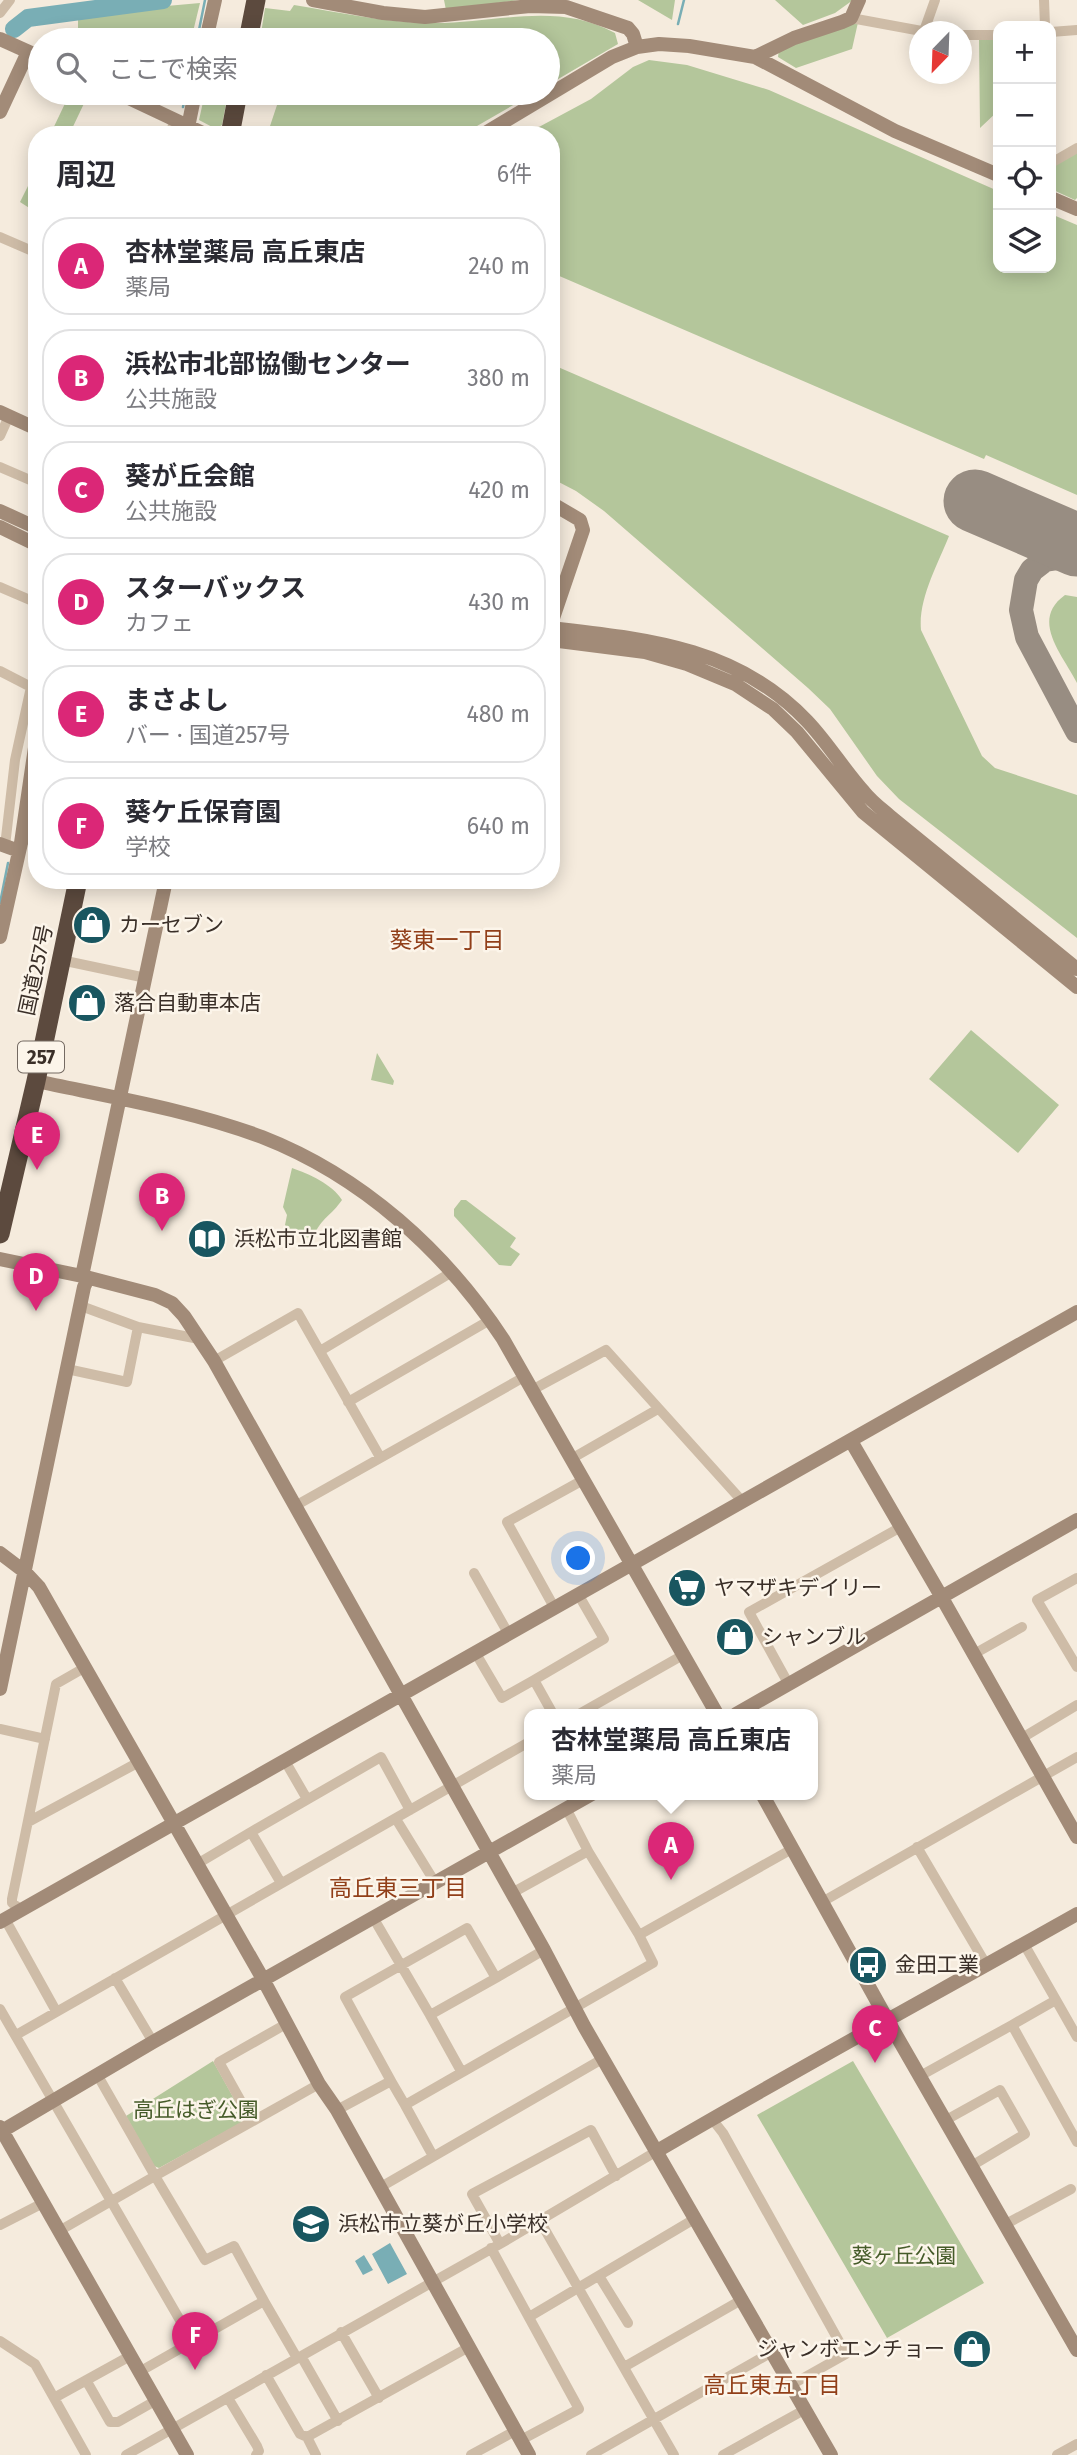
<!DOCTYPE html>
<html lang="ja">
<head>
<meta charset="utf-8">
<style>
	:root { --surface:#fff; --page:#f2f2f3; --text:#2b2b33; --muted:#7c7c81; --line:#e1e1e2; --accent:#db2777 }
	body { margin:0; font-family:"Fira Sans","Noto Sans JP",sans-serif; background:var(--page); color:var(--text) }
	.controls { position:absolute; right:21px; top:21px; display:grid; overflow:hidden; border-radius:14px; box-shadow:0 4px 18px #0003 }
	.controls button { width:63px; height:63px; display:grid; place-items:center; padding:0; border:0; border-bottom:2px solid var(--line); background:var(--surface); color:var(--text); font:35px sans-serif }
	.compass { position:absolute; left:909px; top:21px; width:63px; height:63px; border-radius:50%; background:var(--surface); box-shadow:0 4px 18px #0003; rotate:203deg }
	.you { position:absolute; left:579px; top:1559px; width:24px; height:24px; margin:-18px; border:5px solid #fff; border-radius:50%; background:#1a73e8; box-shadow:0 0 0 10px #1a73e833 }
	.badge { display:grid; place-items:center; width:46px; height:46px; border-radius:50%; background:var(--accent); color:#fff; font-size:23px; font-weight:700 }
	.pin { position:absolute; translate:-50% -58px; filter:drop-shadow(0 2px 4px #0008) }
	.pin::after { content:''; position:absolute; top:37px; width:24px; height:21px; background:inherit; clip-path:polygon(0 0,100% 0,50% 100%) }
	.popup { position:absolute; left:524px; top:1709px; width:294px; height:91px; box-sizing:border-box; display:grid; place-content:center; border-radius:14px; background:var(--surface); filter:drop-shadow(0 2px 5px #0005); font-size:23px; white-space:nowrap; color:var(--muted) }
	.popup b { font-size:26px; color:var(--text) }
	.popup::after { content:''; position:absolute; left:50%; top:100%; margin-left:-14px; border:14px solid transparent; border-top-color:var(--surface) }
	.list { margin:0; padding:0; list-style:none }
	h2 { display:flex; justify-content:space-between; align-items:center; height:91px; margin:0; padding:0 28px; font-size:30px }
	h2 small { font-size:23px; font-weight:400; color:var(--muted) }
	.list li { display:grid; grid-template-columns:46px 1fr auto; gap:21px; align-items:center; box-sizing:border-box; height:98px; margin:0 14px 14px; padding:0 14px; border:2px solid var(--line); border-radius:28px }
	.list b { display:block; font-size:26px; white-space:nowrap }
	.list p { margin:0; font-size:23px; white-space:nowrap; color:var(--muted) }
	.list em { font-size:23px; font-style:normal; color:var(--muted) }
	.icon { flex:none; width:38px; height:38px; fill:none; stroke:currentColor; stroke-width:2; stroke-linecap:round; stroke-linejoin:round }
	.map { position:relative; flex:none; width:1077px; height:2455px; overflow:hidden }
	.search { position:absolute; background:var(--surface); box-shadow:0 4px 18px #0003; left:28px; top:28px; width:532px; height:77px; display:flex; align-items:center; gap:18px; box-sizing:border-box; padding:0 24px; border-radius:38px; color:var(--muted); font-size:26px }
	.panel { position:absolute; background:var(--surface); box-shadow:0 4px 18px #0003; left:28px; top:126px; width:532px; height:763px; border-radius:28px }
	.map>svg:first-child { display:block }
</style>
</head>
<body>
<div class="map">
<svg width="1077" height="2455" viewBox="0 0 1077 2455">
	<rect width="100%" height="100%" fill="#f5ebdd"/>
	<path fill="#b4c69b" d="M444 0H519L446 10Z
		M638 0H675L672 20Z
		M775 0H853L835 13 803 25Z
		M200 3 191 40H97L78 31V14Z
		M294 5C338 12 382 22 427 23 491 25 555 0 615 33L618 44 548 85V40H260L265 8 290 11Z
		M859 18 852 49 796 68 778 57 779 49Z
		M998 37V111L980 128 979 38Z
		M649 60 687 65 769 90 998 191V268H1051V214L1077 225V495L986 455 984 459 557 275 551 286V135H524L591 99 633 67Z
		M70 93H89L69 135H50Z
		M205 93H228L222 125 216 129 199 120Z
		M281 93H534L477 126 454 135H267Z
		M1077 152V198L1075 200 1051 189V167Z
		M34 174 37 176V213L20 202Z
		M551 364 949 536C938 564 918 599 921 630L982 756 995 768 1077 795V938L899 799 877 776 830 709 808 688 604 511 576 491 551 478Z
		M1065 595 1077 597V683C1062 654 1030 620 1065 595Z
		M971 1030 1059 1105 1018 1153 929 1079Z
		M377 1053 394 1081 393 1085 371 1080Z
		M292 1168C309 1174 332 1184 342 1200 331 1216 322 1217 313 1237 302 1239 292 1234 285 1225L287 1215 283 1207Z
		M461 1200H466L516 1238 510 1247 520 1254 511 1266 499 1265 454 1216V1209Z
		M213 2061 243 2115 241 2123 159 2168 154 2166 126 2116Z
		M853 2061 984 2283 887 2338 757 2115Z"/>
	<path fill="#79aeb5" d="M390 2243 407 2274 388 2284 372 2254Z
		M364 2255 373 2270 363 2275 355 2261Z"/>
	<g fill="none" stroke-linecap="round" stroke-linejoin="round">
		<path stroke="#79aeb5" stroke-width="2.5" d="M678 24 684 0
			M197 40 205 0
			M183 107 186 93
			M178 135V132
			M0 903 8 863"/>
		<path stroke="#79aeb5" stroke-width="18" d="M14 29 28 18 163 0"/>
		<path stroke="#988d82" stroke-width="24" d="M1077 555 1045 560 1032 570 1026 580 1021 610 1027 637 1077 731"/>
		<path stroke="#988d82" stroke-width="63" d="M975 501 1077 545"/>
		<path stroke="#cebca7" stroke-width="10" d="M1044 0 1045 26
			M0 13 10 0
			M851 18 927 32
			M924 31 935 0
			M1051 32 1077 30
			M962 35H998
			M171 135 174 119
			M1051 163 1077 148
			M0 237 37 253
			M0 436 9 416
			M0 467 37 483
			M0 587 37 603
			M0 671 31 687
			M21 843 37 833
			M5 846 15 760 31 687 37 688
			M61 960 146 978
			M81 1306 138 1327
			M320 1351 452 1272
			M214 1361 298 1313 380 1457
			M67 1369 127 1382 138 1327 199 1339
			M532 1390 606 1350 743 1502
			M348 1402 490 1320
			M571 1459 658 1409
			M295 1506 524 1377
			M474 1573 508 1633
			M1077 1578 1037 1600 1077 1667
			M554 1607 507 1522 583 1480
			M475 1652 502 1698 534 1680 553 1714
			M974 1654 1022 1627
			M534 1680 604 1639 578 1594
			M788 1683 749 1612 901 1527
			M579 1714 683 1655
			M0 1729 45 1739
			M1022 1738 1077 1705
			M285 1761 307 1799
			M567 1810 588 1851 639 1935
			M396 1819 436 1884
			M28 1822 139 1762
			M251 1832 381 1757 410 1810
			M917 1847 987 1966
			M197 1864 251 1832 281 1883
			M512 1893 588 1851
			M822 1902 1077 1757
			M22 1910 12 1903V1899L56 1684 84 1668
			M5 1919 56 2011
			M374 1919 430 2015
			M1024 1944 1056 2000
			M115 1978 153 2042
			M496 1978 544 1950
			M0 2009 192 2341
			M1012 2025 1056 2000 1077 2037
			M16 2035 529 1742
			M920 2076 1012 2025 1077 2142
			M391 2081 345 1997 467 1928 496 1978 430 2015 461 2071
			M337 2110 391 2081 405 2105
			M712 2119 723 2133 846 2354 791 2385
			M946 2120 1000 2090 1025 2134 973 2165
			M252 2121 219 2062 286 2024
			M433 2156 405 2105 653 1963 639 1935 792 1849
			M379 2188 604 2058
			M540 2221 674 2455
			M1006 2224 1071 2189
			M0 2225 43 2203
			M59 2231 155 2176 98 2076
			M500 2244 472 2194 591 2130 616 2176
			M491 2248 579 2409 521 2440
			M599 2276 628 2323
			M264 2301 234 2246 205 2260 155 2176 319 2084
			M529 2317 696 2218
			M341 2332 379 2398
			M0 2341 35 2364 86 2455
			M301 2356 338 2421
			M624 2367 743 2299
			M139 2372 264 2301 297 2358
			M266 2375 300 2434 307 2437 469 2347
			M86 2380 110 2422H118L155 2401
			M54 2398 130 2356
			M228 2398 257 2446 259 2451 256 2455
			M307 2437 316 2455
			M126 2455 500 2244 657 2151
			M471 2455 515 2431
			M591 2455 772 2352
			M723 2455 804 2410
			M1057 2455 1077 2444"/>
		<path stroke="#a28b78" stroke-width="14" d="M313 0 383 13 425 17 530 6 566 7 628 28 633 34 637 47
			M0 39 40 57
			M206 40 215 0
			M755 57 794 38 842 22 851 18 859 0
			M118 93 207 135
			M0 112 28 52
			M187 132 195 93
			M482 135 612 57 637 47 659 44 689 46 755 57 895 131 998 175
			M1051 198 1077 209
			M0 412 37 429
			M551 503 580 520 583 530 551 624
			M0 511 37 528
			M0 527 37 545
			M551 628C646 639 737 647 807 721 828 743 844 770 864 792 872 802 883 810 892 818L1077 969
			M551 640 645 652 687 664 735 684 773 709 797 732 863 812 1077 987
			M0 844 19 851
			M0 937 21 843 37 734
			M36 1081C111 1097 190 1110 262 1137 362 1176 445 1251 503 1339L717 1714
			M0 1259 82 1276 155 1295 172 1303 184 1316 214 1361 544 1950 584 2026 831 2455
			M82 1276 166 880
			M851 1441 937 1589 1077 1837
			M0 1553 25 1572 39 1587 264 1981 319 2084 337 2110 529 2455
			M0 1689 84 1287 88 1278
			M736 1714 1077 1520
			M762 1794 888 2021 1077 2350
			M0 1922 1077 1312
			M0 2127 187 2455
			M2 2131 153 2042 592 1794
			M657 2151C795 2070 937 1993 1077 1914"/>
		<path stroke="#5c4a3e" stroke-width="19" d="M248 40 256 0
			M230 135 238 93
			M0 1234 36 1081 78 880"/>
	</g>
	<defs>
		<symbol id="shop-disc" viewBox="-11 -11 22 22"><circle r="9.5" fill="#195660" stroke="#fcf5ea"/><path d="M-5-2.5h2.3a2.7 3.5 0 0 1 5.4 0H5L5.5 6h-11ZM-1.5-2.5h3a1.5 2.3 0 0 0-3 0Z" fill="#fff"/></symbol>
		<symbol id="library-disc" viewBox="-11 -11 22 22"><circle r="9.5" fill="#195660" stroke="#fcf5ea"/><path d="M-6-4Q-3-5.5-.7-3.5V5Q-3 3-6 4ZM6-4Q3-5.5 .7-3.5V5Q3 3 6 4Z" fill="#fff"/></symbol>
		<symbol id="supermarket-disc" viewBox="-11 -11 22 22"><circle r="9.5" fill="#195660" stroke="#fcf5ea"/><path d="M-6-5.5h2.5l.6 2H6L4.5 2H-2.5L-4.4-4H-6ZM-1.5 3.2a1.3 1.3 0 1 0 .1 0ZM3 3.2a1.3 1.3 0 1 0 .1 0Z" fill="#fff"/></symbol>
		<symbol id="bus-disc" viewBox="-11 -11 22 22"><circle r="9.5" fill="#195660" stroke="#fcf5ea"/><path d="M-5-6H5V4H4V6H2V4H-2V6H-4V4H-5ZM-3.5-4V0h7V-4ZM-3.5 1.2v1.5H-2V1.2ZM2 1.2v1.5H3.5V1.2Z" fill="#fff"/></symbol>
		<symbol id="school-disc" viewBox="-11 -11 22 22"><circle r="9.5" fill="#195660" stroke="#fcf5ea"/><path d="M0-5L7-2L0 1L-7-2ZM-4 1L0 2.5L4 1V4Q0 6-4 4Z" fill="#fff"/></symbol>
	</defs>
	<g fill-rule="evenodd">
		<use href="#shop-disc" x="70" y="903" width="44" height="44"/>
		<use href="#shop-disc" x="65" y="981" width="44" height="44"/>
		<use href="#library-disc" x="185" y="1217" width="44" height="44"/>
		<use href="#supermarket-disc" x="665" y="1566" width="44" height="44"/>
		<use href="#shop-disc" x="713" y="1615" width="44" height="44"/>
		<use href="#bus-disc" x="846" y="1943" width="44" height="44"/>
		<use href="#school-disc" x="289" y="2202" width="44" height="44"/>
		<use href="#shop-disc" x="950" y="2327" width="44" height="44"/>
	</g>
	<g text-anchor="middle" stroke-width="5" stroke-linejoin="round" paint-order="stroke">
		<rect fill="#fcf5ea" stroke="#746a62" stroke-width="2" x="18" y="1041.5" width="46" height="31" rx="5"/>
		<g font-size="19" font-weight="bold" fill="#3a2f28">
			<text x="41" y="1064">257</text>
		</g>
		<g font-size="21" fill="#3a2f28" stroke="#fcf5ea" text-anchor="start">
			<text x="119" y="932">カーセブン</text>
			<text x="114" y="1010">落合自動車本店</text>
			<text x="234" y="1246">浜松市立北図書館</text>
			<text x="714" y="1595">ヤマザキデイリー</text>
			<text x="762" y="1644">シャンブル</text>
			<text x="895" y="1972">金田工業</text>
			<text x="338" y="2231">浜松市立葵が丘小学校</text>
			<text x="945" y="2356" text-anchor="end">ジャンボエンチョー</text>
		</g>
		<g font-size="21" fill="#3a2f28" stroke="#fcf5ea">
			<text transform="translate(36 970) rotate(-78)" y="7">国道257号</text>
		</g>
		<g font-size="21" fill="#455b29" stroke="#fcf5ea">
			<text x="196" y="2117">高丘はぎ公園</text>
			<text x="904" y="2263">葵ヶ丘公園</text>
		</g>
		<g font-size="23" fill="#913f19" stroke="#fcf5ea">
			<text x="447" y="948">葵東一丁目</text>
			<text x="398" y="1896">高丘東三丁目</text>
			<text x="772" y="2393">高丘東五丁目</text>
		</g>
	</g>
</svg>
<div class="controls">
<button>+</button>
<button>−</button>
<button><svg class="icon" aria-label="locate" viewBox="0 0 24 24"><circle cx="12" cy="12" r="6"/><path d="M12 2v4M12 18v4M2 12h4M18 12h4"/></svg></button>
<button><svg class="icon" aria-label="layers" viewBox="0 0 24 24"><path d="M12 4l9 5-9 5-9-5zM3 14l9 5 9-5"/></svg></button>
</div>
<svg class="compass" viewBox="-18 -18 36 36"><path d="M0-13l5 13h-10z" fill="#e53935"/><path d="M0 13l5-13h-10z" fill="#7c7c81"/></svg>
<div class="you"></div>
<div class="pin badge" style="left:671px;top:1880px">A</div>
<div class="popup"><b>杏林堂薬局 高丘東店</b>薬局</div>
<div class="pin badge" style="left:162px;top:1231px">B</div>
<div class="pin badge" style="left:875px;top:2063px">C</div>
<div class="pin badge" style="left:36px;top:1311px">D</div>
<div class="pin badge" style="left:37px;top:1170px">E</div>
<div class="pin badge" style="left:195px;top:2370px">F</div>
<div class="search"><svg class="icon" aria-label="search" viewBox="0 0 24 24"><circle cx="10" cy="10" r="6"/><path d="M15 15l6 6"/></svg>ここで検索</div>
<section class="panel">
<h2>周辺<small>6件</small></h2>
<ul class="list">
<li><span class="badge">A</span><div><b>杏林堂薬局 高丘東店</b><p>薬局</p></div><em>240 m</em></li>
<li><span class="badge">B</span><div><b>浜松市北部協働センター</b><p>公共施設</p></div><em>380 m</em></li>
<li><span class="badge">C</span><div><b>葵が丘会館</b><p>公共施設</p></div><em>420 m</em></li>
<li><span class="badge">D</span><div><b>スターバックス</b><p>カフェ</p></div><em>430 m</em></li>
<li><span class="badge">E</span><div><b>まさよし</b><p>バー · 国道257号</p></div><em>480 m</em></li>
<li><span class="badge">F</span><div><b>葵ケ丘保育園</b><p>学校</p></div><em>640 m</em></li>
</ul>
</section>
</div>
</body>
</html>
